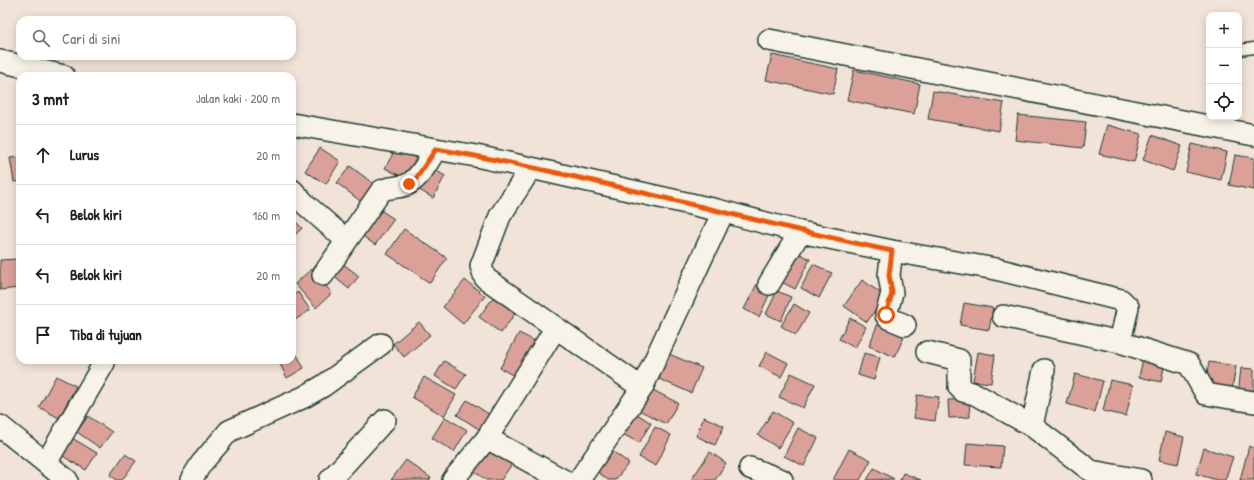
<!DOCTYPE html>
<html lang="id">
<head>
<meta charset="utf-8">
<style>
	:root { --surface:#fff; --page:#f2f2f2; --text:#202124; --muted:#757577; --line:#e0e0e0 }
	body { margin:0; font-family:"Patrick Hand",sans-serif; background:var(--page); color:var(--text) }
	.controls { position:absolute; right:12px; top:12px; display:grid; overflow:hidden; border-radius:8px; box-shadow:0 2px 10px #0003 }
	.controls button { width:36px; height:36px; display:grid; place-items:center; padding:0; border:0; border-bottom:1px solid var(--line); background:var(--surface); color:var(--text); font:20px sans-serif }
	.stop { position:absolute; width:12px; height:12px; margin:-9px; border:3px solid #ea580c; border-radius:50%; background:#fff }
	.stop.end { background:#ea580c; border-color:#fff; box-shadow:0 1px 4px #0008 }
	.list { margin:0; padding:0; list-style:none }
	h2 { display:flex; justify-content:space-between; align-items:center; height:52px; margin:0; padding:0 16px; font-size:17px }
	h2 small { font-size:13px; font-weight:400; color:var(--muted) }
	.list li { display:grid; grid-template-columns:26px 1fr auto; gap:12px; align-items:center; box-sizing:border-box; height:60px; padding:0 16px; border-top:1px solid var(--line) }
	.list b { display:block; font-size:15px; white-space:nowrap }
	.list em { font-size:13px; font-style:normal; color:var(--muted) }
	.icon { flex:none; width:22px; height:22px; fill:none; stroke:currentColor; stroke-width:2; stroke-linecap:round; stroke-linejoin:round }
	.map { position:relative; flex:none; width:1254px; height:480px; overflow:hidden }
	.search { position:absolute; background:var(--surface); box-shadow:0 2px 10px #0003; left:16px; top:16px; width:280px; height:44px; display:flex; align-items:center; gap:10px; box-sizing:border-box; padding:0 14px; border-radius:12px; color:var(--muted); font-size:15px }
	.panel { position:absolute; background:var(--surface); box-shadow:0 2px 10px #0003; left:16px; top:72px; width:280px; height:292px; border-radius:12px }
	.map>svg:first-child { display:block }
</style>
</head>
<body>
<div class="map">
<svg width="1254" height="480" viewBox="0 0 1254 480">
	<rect width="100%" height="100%" fill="#f1e3d8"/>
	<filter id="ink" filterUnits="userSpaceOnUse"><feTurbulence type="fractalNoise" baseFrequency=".025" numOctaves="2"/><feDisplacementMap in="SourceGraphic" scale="8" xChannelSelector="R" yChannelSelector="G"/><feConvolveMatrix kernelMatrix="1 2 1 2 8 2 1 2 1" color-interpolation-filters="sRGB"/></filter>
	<g filter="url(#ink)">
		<path fill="#dba199" stroke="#1f3d34" d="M772 55 838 69 833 94 766 80Z
			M854 70 920 84 914 114 847 100Z
			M933 91 1004 103 999 131 928 119Z
			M1018 115 1086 122 1083 148 1015 140Z
			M1107 125 1141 134 1134 162 1099 154Z
			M1152 135 1182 146 1173 171 1143 160Z
			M1192 144 1227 152 1221 180 1186 172Z
			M320 148 340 161 326 184 305 171Z
			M396 148 419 160 408 180 385 168Z
			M1235 155 1254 158V190L1229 185Z
			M20 157V181L14 182 10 158Z
			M350 166 378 187 364 204 337 183Z
			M429 166 445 176 433 198 416 188Z
			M379 209 394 219 375 245 360 234Z
			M292 218 302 228 292 238Z
			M404 229 447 258 430 283 387 254Z
			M791 249 810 259 795 289 776 279Z
			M19 259 20 288 0 290V260Z
			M342 263 359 276 349 289 332 275Z
			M813 264 832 273 819 298 801 288Z
			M311 269 332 293 316 308 295 284Z
			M465 280 485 296 463 324 443 307Z
			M862 280 885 296 867 322 844 306Z
			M757 284 771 291 759 317 744 309Z
			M777 291 791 297 781 321 766 314Z
			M298 292 310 310 292 322V296Z
			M495 295 517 311 501 333 479 317Z
			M964 303 993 308 989 330 960 325Z
			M794 304 809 313 796 335 781 326Z
			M850 318 866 327 855 348 839 339Z
			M419 322 430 335 404 357 393 344Z
			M878 323 905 334 895 357 869 346Z
			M519 333 537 342 518 378 500 368Z
			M767 352 788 363 781 377 759 366Z
			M978 352 995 355 991 383 973 381Z
			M296 353 304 368 287 378 279 362 283 360H292V355Z
			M864 353 880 357 874 380 858 375Z
			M669 354 702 368 691 393 659 379Z
			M1144 354 1166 358 1161 382 1139 377Z
			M444 361 466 374 456 389 435 376Z
			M1209 362 1236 366 1232 389 1205 385Z
			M1241 368 1254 369V396L1238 395Z
			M791 373 815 384 803 408 779 397Z
			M1075 374 1103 381 1095 412 1067 404Z
			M56 376 76 386 59 418 39 407Z
			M424 377 456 395 444 416 412 397Z
			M1110 380 1133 385 1126 416 1103 411Z
			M651 389 678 403 666 424 639 410Z
			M917 395 939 397 935 421 914 418Z
			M969 399 970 417 949 418 948 400Z
			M467 400 495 418 485 433 457 415Z
			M773 411 793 423 778 448 758 435Z
			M634 412 651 423 639 443 621 433Z
			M88 416 112 432 100 448 77 432Z
			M445 417 467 430 454 452 432 438Z
			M704 417 724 426 715 445 696 436Z
			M655 427 671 435 656 466 639 457Z
			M798 428 818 438 804 466 784 456Z
			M1165 432 1184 437 1178 464 1159 460Z
			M72 438 97 453 86 470 61 455Z
			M967 443 1003 446 1001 467 965 465Z
			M493 446 514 461 501 480H486L474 471Z
			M1249 446 1254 448V480H1240Z
			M608 448 629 463 615 480H608L593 468Z
			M1204 448 1233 457 1225 480H1217L1196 474Z
			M849 449 871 460 860 480H833Z
			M710 452 726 463 715 480H691Z
			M125 454 136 461 122 480H117L110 475Z
			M406 460 431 478 429 480H391Z
			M874 468 894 479 867 480Z
			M903 473 921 480H900Z"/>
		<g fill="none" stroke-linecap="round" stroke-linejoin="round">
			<defs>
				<path id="lane" d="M1239 50 1254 48"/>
				<path id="street" d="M769 40 1254 135
					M0 61 64 76
					M292 124 476 156 531 168 717 210 800 232 892 251 996 269 1121 300 1128 307 1120 342 1189 364 1206 394 1254 402
					M531 168 500 216 481 266 485 278 642 388 723 212
					M292 190 306 205 346 240
					M892 251 889 275 892 293 886 315 888 318 905 325
					M323 275 381 191C389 187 395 188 403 186 418 183 428 161 436 149
					M769 284 800 232
					M1003 316 1120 342
					M927 352 959 360V387L963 391 975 394 1032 426 1091 471 1141 480
					M0 426 67 480
					M1032 426 1044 370
					M487 438 563 480
					M46 463 104 363V360
					M750 468 782 480
					M191 480 201 464 229 431 304 397 323 386 381 344
					M330 480 385 420
					M453 480 487 438 555 329
					M579 480 642 388"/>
			</defs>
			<use href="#lane" stroke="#1f3d34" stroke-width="13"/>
			<use href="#street" stroke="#1f3d34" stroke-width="24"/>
			<use href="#lane" stroke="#f7f3e8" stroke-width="10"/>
			<use href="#street" stroke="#f7f3e8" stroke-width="21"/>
		</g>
	</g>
	<g fill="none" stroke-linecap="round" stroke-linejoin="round" filter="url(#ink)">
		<path stroke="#ea580c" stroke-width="5" d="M409 184 415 180 436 149C589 175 739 219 892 251L889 275 892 293 886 315"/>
	</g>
</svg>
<div class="controls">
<button>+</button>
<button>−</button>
<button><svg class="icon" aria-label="locate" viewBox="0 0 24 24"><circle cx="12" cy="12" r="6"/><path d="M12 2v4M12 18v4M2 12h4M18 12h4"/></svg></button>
</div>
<div class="stop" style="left:886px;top:315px"></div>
<div class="stop end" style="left:409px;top:184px"></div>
<div class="search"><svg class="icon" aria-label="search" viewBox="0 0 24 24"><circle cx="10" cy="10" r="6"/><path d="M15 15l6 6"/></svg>Cari di sini</div>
<section class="panel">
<h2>3 mnt<small>Jalan kaki · 200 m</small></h2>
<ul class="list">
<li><svg class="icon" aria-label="ahead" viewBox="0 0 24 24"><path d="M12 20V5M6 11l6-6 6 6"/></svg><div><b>Lurus</b></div><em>20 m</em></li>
<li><svg class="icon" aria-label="left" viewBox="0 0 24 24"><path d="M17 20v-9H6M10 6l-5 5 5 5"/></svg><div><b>Belok kiri</b></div><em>160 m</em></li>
<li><svg class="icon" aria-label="left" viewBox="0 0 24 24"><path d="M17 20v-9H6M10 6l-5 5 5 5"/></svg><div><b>Belok kiri</b></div><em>20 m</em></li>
<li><svg class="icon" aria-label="arrive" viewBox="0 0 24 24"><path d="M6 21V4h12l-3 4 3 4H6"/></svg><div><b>Tiba di tujuan</b></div></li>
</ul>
</section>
</div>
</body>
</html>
